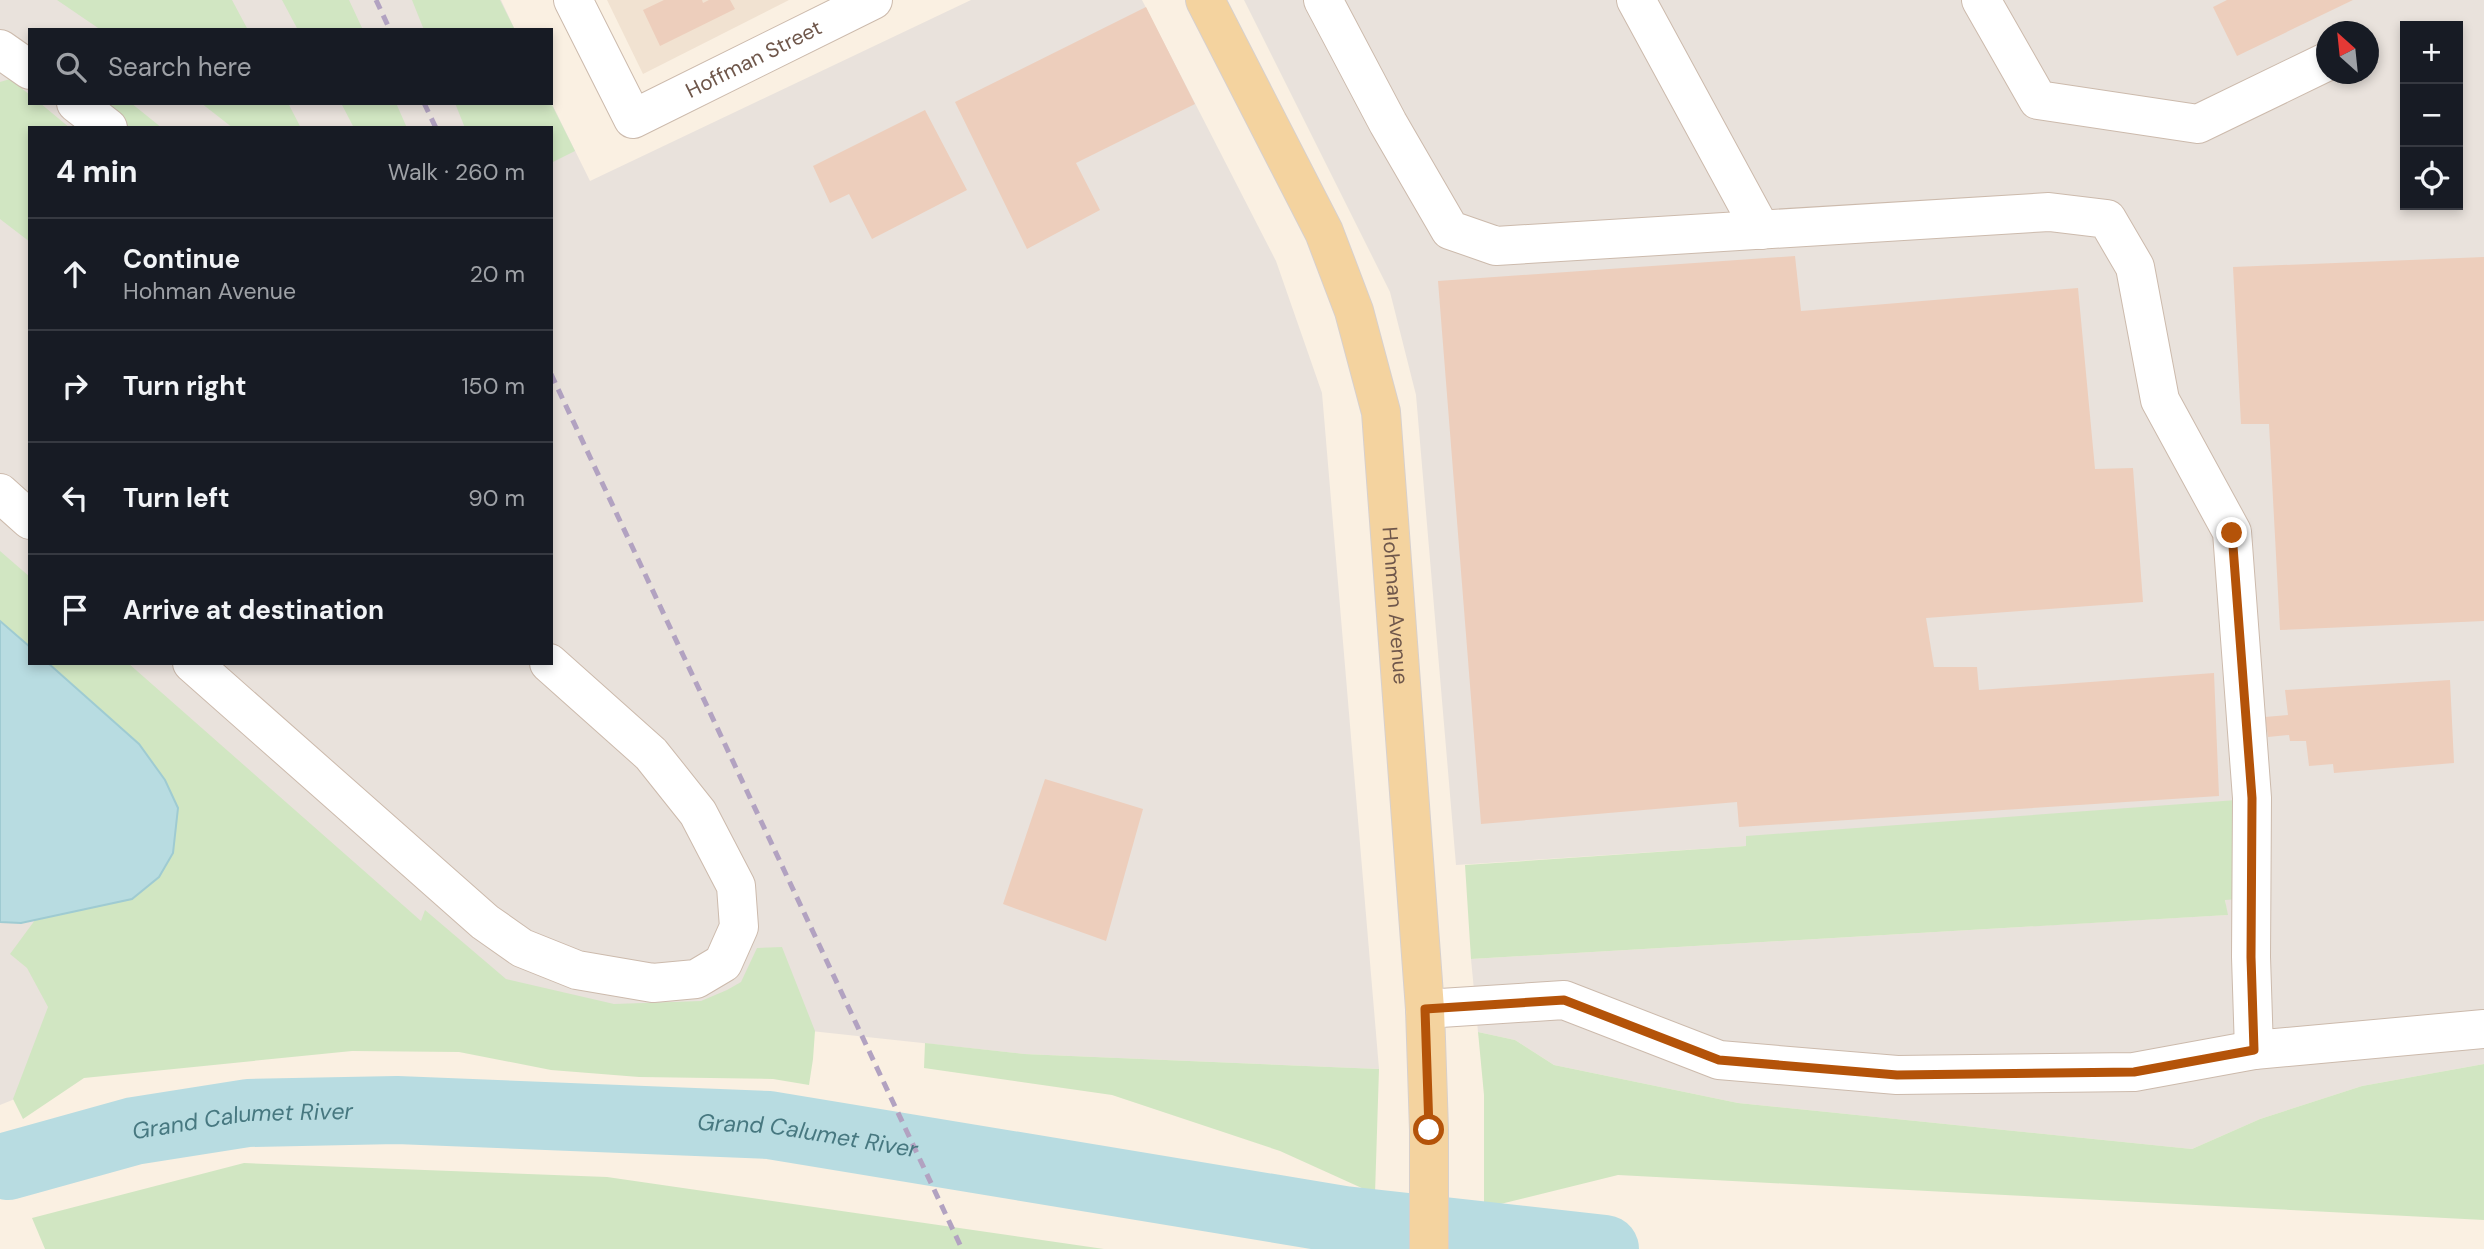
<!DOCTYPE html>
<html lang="en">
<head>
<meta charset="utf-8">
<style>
	:root { --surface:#171b24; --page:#242831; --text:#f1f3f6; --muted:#9ea1a6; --line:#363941 }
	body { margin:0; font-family:"DM Sans",sans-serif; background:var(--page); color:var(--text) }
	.controls { position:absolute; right:21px; top:21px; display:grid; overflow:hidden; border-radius:0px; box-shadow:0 4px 10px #0003 }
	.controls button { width:63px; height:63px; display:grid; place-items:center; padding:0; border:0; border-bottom:2px solid var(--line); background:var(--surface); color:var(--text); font:35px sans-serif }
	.compass { position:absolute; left:2316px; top:21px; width:63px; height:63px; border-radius:50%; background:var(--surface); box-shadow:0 4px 10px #0003; rotate:333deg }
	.stop { position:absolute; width:21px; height:21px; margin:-16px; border:5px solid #b45309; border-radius:50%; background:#fff }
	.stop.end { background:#b45309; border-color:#fff; box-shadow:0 2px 7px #0008 }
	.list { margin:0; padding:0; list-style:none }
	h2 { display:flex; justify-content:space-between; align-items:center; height:91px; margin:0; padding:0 28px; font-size:30px }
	h2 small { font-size:23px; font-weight:400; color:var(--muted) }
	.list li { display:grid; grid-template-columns:46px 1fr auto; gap:21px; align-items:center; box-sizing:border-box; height:112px; padding:0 28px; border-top:2px solid var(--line) }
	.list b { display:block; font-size:26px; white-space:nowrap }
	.list p { margin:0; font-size:23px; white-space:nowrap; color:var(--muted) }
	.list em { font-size:23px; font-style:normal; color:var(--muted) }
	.icon { flex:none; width:38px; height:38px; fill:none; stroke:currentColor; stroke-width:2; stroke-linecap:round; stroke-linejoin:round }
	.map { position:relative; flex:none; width:2484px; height:1249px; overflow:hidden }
	.search { position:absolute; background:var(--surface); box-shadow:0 4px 10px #0003; left:28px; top:28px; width:525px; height:77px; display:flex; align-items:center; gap:18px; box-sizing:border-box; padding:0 24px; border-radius:0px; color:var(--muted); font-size:26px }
	.panel { position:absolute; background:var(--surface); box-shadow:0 4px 10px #0003; left:28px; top:126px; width:525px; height:539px; border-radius:0px }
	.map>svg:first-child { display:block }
</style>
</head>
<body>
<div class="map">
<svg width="2484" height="1249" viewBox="0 0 2484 1249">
	<rect width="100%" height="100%" fill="#faf0e2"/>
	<path fill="#f1e2d1" d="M607 0H789L643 74Z"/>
	<path fill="#e9e2dc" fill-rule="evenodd" d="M0 0H501L515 30H30V103L551 102 590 181 971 0H1142L1276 261 1322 393 1379 1069 1024 1054 531 1001 108 1061 0 1105ZM30 128H551V663H30Z
		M1244 0H2484V1064L2362 1086 2260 1119 2192 1149 1738 1103 1554 1065 1515 1040 1478 1032 1471 959 2227 915 2225 899H2238L1746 837V846L1456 865 1416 395 1390 292ZM2405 26H2458V205H2405ZM2326 32H2368V74H2326Z"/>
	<path fill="#d1e6c2" d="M57 0H232L248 30H101Z
		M282 0H349L363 30H298Z
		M412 0H500L515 30H424Z
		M10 79 30 95V103H40L70 128H30V242L0 219V82Z
		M101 103H131L162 128H130Z
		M201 103H288L301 128H233Z
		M341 103H396L407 128H354Z
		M455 103H551L575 151 551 163V128H465Z
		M0 551 30 577V647L0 621Z
		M48 663H128L421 921 425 910 506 979 614 1004 701 1001 727 990 741 982 757 948 782 947 815 1031 813 1059 809 1085 773 1079 639 1077 551 1070 459 1052 352 1051 84 1078 23 1119 13 1099 48 1007 27 968 10 954 35 920 132 899 178 808 165 780 139 744Z
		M2237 800 2238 899 2225 900 2228 915 1471 959 1465 865 1746 846V836Z
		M1478 1032 1515 1040 1554 1065 1738 1103 2192 1149 2260 1119 2362 1086 2484 1064V1220L1618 1175 1484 1208V1095Z
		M925 1043 1024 1054 1379 1069 1375 1194 1280 1151 1112 1095 924 1068Z
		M244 1163 607 1177 1104 1249H45L32 1218Z"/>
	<path fill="#b8dce1" stroke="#9fcbd2" stroke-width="2" d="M0 621 30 647V663H48L139 744 165 780 178 808 173 853 159 877 132 899 21 923 0 922Z"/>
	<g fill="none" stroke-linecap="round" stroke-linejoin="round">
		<path stroke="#b8dce1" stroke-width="68" id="s1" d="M8 1166 134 1131 248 1113 397 1110 769 1125 1344 1220 1605 1249"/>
	</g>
	<path fill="#edcebc" d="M664 0H702L703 3 709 0H730L735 9 660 46 643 10Z
		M2227 0H2353L2237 56 2213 7Z
		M1146 7 1195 104 1076 163 1100 210 1027 249 955 102Z
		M925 110 967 190 872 239 849 194 830 203 813 166Z
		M1795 256 1801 311 2078 288 2095 469 2133 468 2143 602 1926 618 1934 667H1977L1979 690 2214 673 2219 796 1739 827 1737 802 1481 824 1438 281Z
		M2484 257V621L2280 630 2269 424H2241L2233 267Z
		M2450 680 2454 763 2334 773 2333 764 2309 766 2306 741H2290L2289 735 2268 737 2265 717 2288 715 2285 690Z
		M1045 779 1143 809 1106 941 1003 904Z"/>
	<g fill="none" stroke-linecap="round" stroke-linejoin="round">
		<defs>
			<g id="minor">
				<path id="s2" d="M573 0 633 119 873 0"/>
				<path d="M1323 0 1388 123 1450 230 1496 246 2049 212 2107 219 2135 267 2160 400 2232 532 2252 798 2251 957 2254 1050 2484 1029"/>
				<path d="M1636 0 1761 230"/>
				<path d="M1981 0 2038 100 2198 124 2326 62"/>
				<path d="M0 49 30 70"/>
				<path d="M76 103 108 128"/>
				<path d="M0 493 30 520"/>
				<path d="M192 663 485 922 522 948 577 970 653 983 696 979 723 963 739 927 736 886 698 813 651 754 549 663"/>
				<path d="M1425 1009 1564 1000 1719 1060 1897 1075 2134 1072 2254 1050"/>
			</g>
			<g id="major">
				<path id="s3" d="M1205 0 1324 232 1354 311 1381 412 1425 1009 1429 1130V1249"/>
			</g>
		</defs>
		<use href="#minor" stroke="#ccbaac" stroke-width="40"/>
		<use href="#major" stroke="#d7d0cd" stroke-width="40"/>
		<use href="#minor" stroke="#fff" stroke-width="38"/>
		<use href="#major" stroke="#f4d39f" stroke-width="38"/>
		<path stroke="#b2a2c1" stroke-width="5" stroke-dasharray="10 7" stroke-linecap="butt" d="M376 0 390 30
			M424 103 436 128
			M551 374 962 1249"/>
	</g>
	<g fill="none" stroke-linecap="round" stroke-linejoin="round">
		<path stroke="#b45309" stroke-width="9" d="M1429 1130 1425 1009 1564 1000 1719 1060 1897 1075 2134 1072 2254 1050 2251 957 2252 798 2232 533"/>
	</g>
	<g text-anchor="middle" stroke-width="5" stroke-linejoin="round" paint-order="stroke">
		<g font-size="21" fill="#6f574b" stroke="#fdf4e7">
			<text dy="7" stroke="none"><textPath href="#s2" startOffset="268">Hoffman Street</textPath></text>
			<text dy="7" stroke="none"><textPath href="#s3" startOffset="644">Hohman Avenue</textPath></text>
		</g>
		<g font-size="23" font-style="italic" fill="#477880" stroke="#fdf4e7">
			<text dy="8" stroke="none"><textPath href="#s1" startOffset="240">Grand Calumet River</textPath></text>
			<text dy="8" stroke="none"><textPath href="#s1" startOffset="807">Grand Calumet River</textPath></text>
		</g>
	</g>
</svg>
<div class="controls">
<button>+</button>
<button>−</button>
<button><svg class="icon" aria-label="locate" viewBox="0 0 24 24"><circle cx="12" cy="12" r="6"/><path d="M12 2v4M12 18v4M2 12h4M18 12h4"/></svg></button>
</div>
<svg class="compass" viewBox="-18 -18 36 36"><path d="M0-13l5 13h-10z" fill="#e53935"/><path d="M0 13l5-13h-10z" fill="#9ea1a6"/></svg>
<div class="stop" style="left:1429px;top:1130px"></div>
<div class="stop end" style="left:2232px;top:533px"></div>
<div class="search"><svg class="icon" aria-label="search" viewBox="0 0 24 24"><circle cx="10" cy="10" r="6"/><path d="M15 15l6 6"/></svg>Search here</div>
<section class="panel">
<h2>4 min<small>Walk · 260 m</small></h2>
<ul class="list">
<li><svg class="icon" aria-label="ahead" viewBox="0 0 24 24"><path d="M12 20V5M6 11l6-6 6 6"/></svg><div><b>Continue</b><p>Hohman Avenue</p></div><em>20 m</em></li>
<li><svg class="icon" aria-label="right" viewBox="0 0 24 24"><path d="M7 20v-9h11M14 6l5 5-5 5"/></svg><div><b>Turn right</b></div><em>150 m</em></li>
<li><svg class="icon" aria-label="left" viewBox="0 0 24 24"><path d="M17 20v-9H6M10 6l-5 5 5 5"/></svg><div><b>Turn left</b></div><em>90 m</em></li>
<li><svg class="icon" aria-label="arrive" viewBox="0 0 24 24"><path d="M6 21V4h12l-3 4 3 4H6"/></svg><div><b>Arrive at destination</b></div></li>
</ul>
</section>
</div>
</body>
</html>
